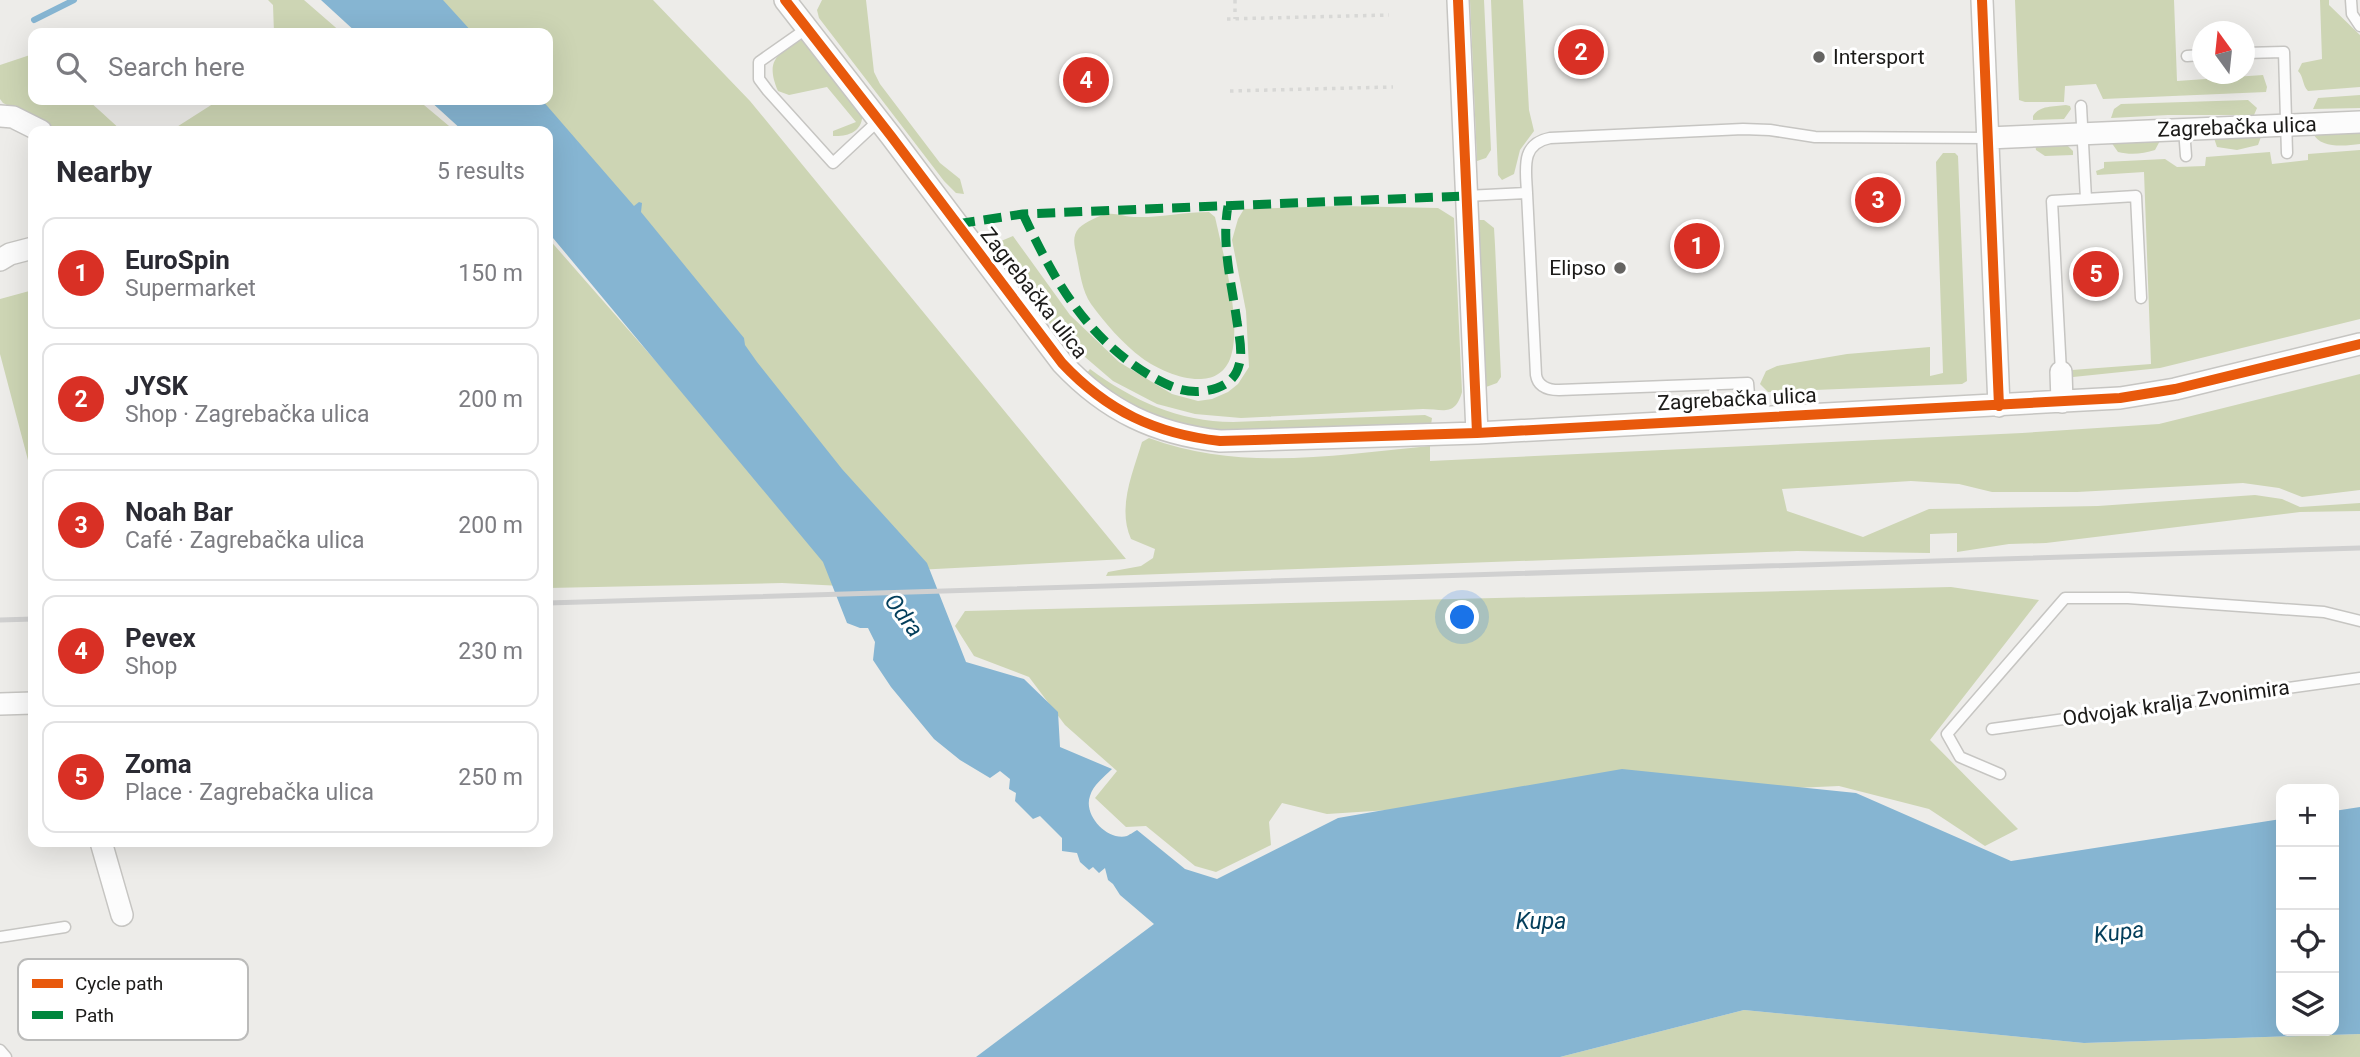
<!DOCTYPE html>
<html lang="en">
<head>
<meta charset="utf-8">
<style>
	:root { --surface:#fff; --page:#f7f7f7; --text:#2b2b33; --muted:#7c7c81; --line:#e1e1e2; --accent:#d93025 }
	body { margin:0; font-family:Roboto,sans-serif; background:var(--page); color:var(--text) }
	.controls { position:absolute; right:21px; bottom:21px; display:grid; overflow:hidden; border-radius:14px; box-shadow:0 7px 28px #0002 }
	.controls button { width:63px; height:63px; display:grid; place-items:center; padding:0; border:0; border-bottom:2px solid var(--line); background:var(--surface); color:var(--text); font:35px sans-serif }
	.compass { position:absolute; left:2192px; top:21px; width:63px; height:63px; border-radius:50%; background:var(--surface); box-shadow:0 7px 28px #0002; rotate:345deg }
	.you { position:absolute; left:1463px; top:618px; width:24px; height:24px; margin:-18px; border:5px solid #fff; border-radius:50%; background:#1a73e8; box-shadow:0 0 0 10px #1a73e833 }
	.badge { display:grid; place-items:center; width:46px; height:46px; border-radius:50%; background:var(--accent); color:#fff; font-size:23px; font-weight:700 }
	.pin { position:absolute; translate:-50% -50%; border:4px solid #fff; box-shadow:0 2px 7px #0006 }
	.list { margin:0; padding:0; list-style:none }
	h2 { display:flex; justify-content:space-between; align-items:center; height:91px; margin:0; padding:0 28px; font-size:30px }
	h2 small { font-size:23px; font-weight:400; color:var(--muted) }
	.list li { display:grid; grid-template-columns:46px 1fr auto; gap:21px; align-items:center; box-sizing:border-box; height:112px; margin:0 14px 14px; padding:0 14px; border:2px solid var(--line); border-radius:14px }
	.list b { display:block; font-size:26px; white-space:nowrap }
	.list p { margin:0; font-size:23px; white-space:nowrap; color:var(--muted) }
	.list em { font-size:23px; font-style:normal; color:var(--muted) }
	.icon { flex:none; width:38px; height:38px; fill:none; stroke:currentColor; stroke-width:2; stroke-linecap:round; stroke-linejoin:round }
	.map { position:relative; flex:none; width:2360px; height:1057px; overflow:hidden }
	.search { position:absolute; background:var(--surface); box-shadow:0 7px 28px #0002; left:28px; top:28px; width:525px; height:77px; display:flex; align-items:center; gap:18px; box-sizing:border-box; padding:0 24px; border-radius:14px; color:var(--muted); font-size:26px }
	.panel { position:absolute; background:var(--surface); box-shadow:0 7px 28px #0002; left:28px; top:126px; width:525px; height:721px; border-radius:14px }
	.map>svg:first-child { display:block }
</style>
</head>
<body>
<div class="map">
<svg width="2360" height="1057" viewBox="0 0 2360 1057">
	<rect width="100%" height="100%" fill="#edece9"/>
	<path fill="#cdd5b4" d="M268 0H304L342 33H274L273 5Z
		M419 0H653L750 101 1126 559 916 570 532 100H548V33H460Z
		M822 0H866L874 72 880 84 940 163 960 179 964 194 956 193 944 181 819 18 817 10Z
		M1470 0H1484L1491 150 1486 158 1477 161Z
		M1491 0H1523L1529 110 1534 131 1520 150 1514 174 1502 180 1498 175Z
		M2015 0H2174L2177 81 2263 75 2267 87 2266 92 2103 99 2096 84 2065 86 2064 102H2025L2019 100Z
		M2320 0H2329V5L2360 35V87L2308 91C2302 85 2304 77 2298 71L2302 63 2322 59Z
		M804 38 862 113C864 131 848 137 833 136V131L856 122 827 87 789 95 778 91C764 58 779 54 804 38Z
		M33 54V100H88L122 131H51L43 123 3 103 0 99V65Z
		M2360 95V108L2313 109 2318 98Z
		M219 100H418L455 131H163L172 130Z
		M2248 100 2257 108 2254 115H2168L2111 118 2114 109 2121 104Z
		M2066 105 2070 106 2071 109 2064 119 2033 120V116C2040 105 2053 107 2066 105Z
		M2360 130V144C2345 146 2320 149 2313 133Z
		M2262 134 2258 145 2237 150 2217 147 2213 135Z
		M2162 137 2155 150C2143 154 2130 155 2118 152L2111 142Z
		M2063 141 2073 151V155L2045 156 2036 150 2035 143Z
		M2360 150V319L2160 368 2073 377 2072 370 2151 364 2144 172 2097 175 2096 171 2104 168V162L2165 159 2177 167 2205 166 2206 157 2270 152 2272 164 2308 160V154Z
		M1943 153H1955L1958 156 1967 381 1962 384 1768 392 1760 384 1766 371 1777 366 1847 354 1930 347V376L1943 373 1936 162Z
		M1341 206 1438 208 1454 218 1462 392C1455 417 1443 409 1423 409L1241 418 1195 414 1157 404 1113 381 1071 345 1050 324 994 247V244L1013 236 1070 315 1119 362 1172 394 1198 401 1212 399 1228 392 1238 384 1249 367 1246 311 1232 240 1238 219 1244 209Z
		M1209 212 1215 217C1223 253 1243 325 1230 359 1216 395 1165 375 1142 358 1123 344 1105 323 1091 304 1082 291 1080 273 1077 258 1075 247 1071 237 1079 228 1085 222 1100 215 1108 214 1116 213 1126 217 1134 217 1159 218 1184 212 1209 212Z
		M1478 220H1484L1494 228 1495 245 1501 377 1497 383 1486 387Z
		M548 238 821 550 842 586 782 583 548 588Z
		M33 290V479L0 354V299Z
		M1090 369C1132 400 1179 422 1233 422L1425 415 1432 418 1431 425 1245 432 1199 429 1160 419 1112 395 1087 373Z
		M2360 374V490L2302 497 2279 488 2243 483 2077 492H1992L1959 484 1911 481 1782 489 1787 511 1863 537 1929 509 2098 506 2255 495 2282 499 2300 507 2360 503V511L2300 512 2046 543 2009 544 1957 552V533L1930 534V553L1797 551 1106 576 1108 572 1141 566 1153 558 1155 549 1131 539C1117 508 1133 472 1142 442L1149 438C1241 472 1335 455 1430 446V461L2022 433 2159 424Z
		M1951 587 2039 600 1930 740 2018 829 1985 846 1929 809 1839 786 1591 797 1327 814 1282 803 1269 822 1271 845 1216 872 1195 866 1146 826 1126 827 1095 798 1117 771 1065 725 1029 677 974 656 955 626 965 611Z
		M1744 1010 2084 1043 2360 1034V1057H1560Z"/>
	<path fill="#86b5d2" d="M321 0H443L473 33H357Z
		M429 100H542L634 206 639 202 642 203 641 212 744 338 745 345 757 362 842 469 927 563 966 662 1024 679 1058 712 1060 747 1112 769C1104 777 1093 785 1090 796 1083 815 1107 841 1127 836 1127 836 1136 831 1137 830L1185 869 1217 879 1338 818 1622 769 1856 793 2011 861 2281 819V1031H2334V811L2360 807V1034L2084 1043 1744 1010 1560 1057H976L1154 924 1120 895 1113 884 1108 880 1105 868 1099 873 1093 867 1089 870 1080 862 1077 853 1062 851V838L1040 816 1033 819 1015 801 1016 793 1009 789 1010 779 1000 771 990 778 960 760 934 739 891 687 873 660 875 642 868 628H860L847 623 823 562 548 232V131H463Z"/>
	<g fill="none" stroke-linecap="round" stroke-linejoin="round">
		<path stroke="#86b5d2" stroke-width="6" d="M34 20 74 0"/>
		<defs>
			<path id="lane" d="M2351 0 2352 14 2360 26
				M806 29 759 62V79L768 91 833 163 878 121
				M2244 53 2284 52 2287 153
				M2187 56 2202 55
				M2081 106 2086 199
				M2184 129 2186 156
				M1527 193 1536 375C1538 387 1548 390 1559 390L1748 383 1751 418
				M1466 196 1527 193C1526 169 1520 144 1550 138L1743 129 1770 130 1815 137 1988 138
				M2061 372 2052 201 2136 196 2141 298
				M1992 729 2360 678
				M2000 774 1960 757 1947 734 2065 598H2128L2324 612 2360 621
				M0 937 65 927
				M0 1050 6 1057"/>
			<path id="street" d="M785 0 891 136 1062 363C1107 411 1156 434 1220 441L1477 433 2120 398 2175 389 2360 344
				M1458 0 1477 433
				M1982 0 1999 406
				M0 116 13 117 41 131
				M1988 138 2360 122
				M0 260 10 254 33 248
				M2061 372 2062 402
				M0 704 33 703
				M101 842 122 915"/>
		</defs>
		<use href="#lane" stroke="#c6c5c2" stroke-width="13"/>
		<use href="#street" stroke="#c6c5c2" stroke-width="24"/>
		<path stroke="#d8d8d6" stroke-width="3.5" stroke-dasharray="3.5 5" stroke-linecap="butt" d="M1235 0V19
			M1227 19 1389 15
			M1230 91 1393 87"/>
		<use href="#lane" stroke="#fcfcfc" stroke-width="10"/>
		<use href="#street" stroke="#fcfcfc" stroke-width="21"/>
		<path stroke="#d0d0d0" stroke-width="5" d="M548 603 2360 548
			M0 620 33 619"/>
		<path stroke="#00873e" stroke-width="9" stroke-dasharray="18 9" stroke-linecap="butt" d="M1023 214C1054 280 1085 336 1149 375 1167 385 1183 394 1204 391 1220 389 1235 382 1239 365 1243 352 1239 335 1237 322 1232 285 1221 244 1228 206
			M957 224 1023 214 1466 196"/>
		<defs>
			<path id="cycleway" d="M785 0 891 136 1062 363C1107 411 1156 434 1220 441L1477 433 2120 398 2175 389 2360 344
				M1458 0 1477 433
				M1982 0 1999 406"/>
		</defs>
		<use href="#cycleway" stroke="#fff" stroke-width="15"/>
		<use href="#cycleway" stroke="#e8590c" stroke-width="10"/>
	</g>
	<g fill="#656462" stroke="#fff" stroke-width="2.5">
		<circle cx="1819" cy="57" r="7"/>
		<circle cx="1620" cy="268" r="7"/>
	</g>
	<g text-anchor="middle" stroke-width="6" stroke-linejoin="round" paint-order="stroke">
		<g font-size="21" fill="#1c1b19" stroke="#fff" text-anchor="start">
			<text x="1833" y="64">Intersport</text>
			<text x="1606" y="275" text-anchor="end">Elipso</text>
		</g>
		<g font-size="21" fill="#1c1b19" stroke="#fff">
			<text transform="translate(2237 127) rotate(-2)" y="7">Zagrebačka ulica</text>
			<text transform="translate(1034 293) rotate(52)" y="7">Zagrebačka ulica</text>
			<text transform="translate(1737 399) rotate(-3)" y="7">Zagrebačka ulica</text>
			<text transform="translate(2176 703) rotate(-8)" y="7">Odvojak kralja Zvonimira</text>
		</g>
		<g font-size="23" font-style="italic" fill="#033e5b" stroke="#fff">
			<text transform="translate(904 615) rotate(53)" y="8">Odra</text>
			<text x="1541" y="929">Kupa</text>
			<text transform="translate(2119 932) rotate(-7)" y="8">Kupa</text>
		</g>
	</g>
	<rect x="18" y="959" width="230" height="81" rx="10" fill="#fff" stroke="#bbbbba" stroke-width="2"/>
	<rect x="32" y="979" width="31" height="9" fill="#e8590c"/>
	<rect x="32" y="1011" width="31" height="8" fill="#00873e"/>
	<g font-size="19" fill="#1c1b19">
		<text x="75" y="990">Cycle path</text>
		<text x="75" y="1022">Path</text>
	</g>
</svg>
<div class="controls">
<button>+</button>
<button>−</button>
<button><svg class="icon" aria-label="locate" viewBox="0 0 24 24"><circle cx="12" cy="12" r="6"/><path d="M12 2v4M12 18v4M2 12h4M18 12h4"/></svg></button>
<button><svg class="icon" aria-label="layers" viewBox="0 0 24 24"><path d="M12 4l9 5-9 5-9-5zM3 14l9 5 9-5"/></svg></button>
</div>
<svg class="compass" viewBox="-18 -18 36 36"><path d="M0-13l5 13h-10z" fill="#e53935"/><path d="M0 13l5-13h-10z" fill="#7c7c81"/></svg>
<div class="you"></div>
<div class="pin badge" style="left:1697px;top:246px">1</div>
<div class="pin badge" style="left:1581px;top:52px">2</div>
<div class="pin badge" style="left:1878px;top:200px">3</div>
<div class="pin badge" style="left:1086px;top:80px">4</div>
<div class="pin badge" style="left:2096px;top:274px">5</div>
<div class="search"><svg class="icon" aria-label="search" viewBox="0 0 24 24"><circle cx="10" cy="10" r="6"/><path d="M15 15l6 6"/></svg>Search here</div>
<section class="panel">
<h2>Nearby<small>5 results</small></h2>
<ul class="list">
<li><span class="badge">1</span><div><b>EuroSpin</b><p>Supermarket</p></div><em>150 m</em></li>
<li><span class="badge">2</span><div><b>JYSK</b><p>Shop · Zagrebačka ulica</p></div><em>200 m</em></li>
<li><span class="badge">3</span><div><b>Noah Bar</b><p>Café · Zagrebačka ulica</p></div><em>200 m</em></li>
<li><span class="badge">4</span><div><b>Pevex</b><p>Shop</p></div><em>230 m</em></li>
<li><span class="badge">5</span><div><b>Zoma</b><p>Place · Zagrebačka ulica</p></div><em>250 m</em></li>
</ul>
</section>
</div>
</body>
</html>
